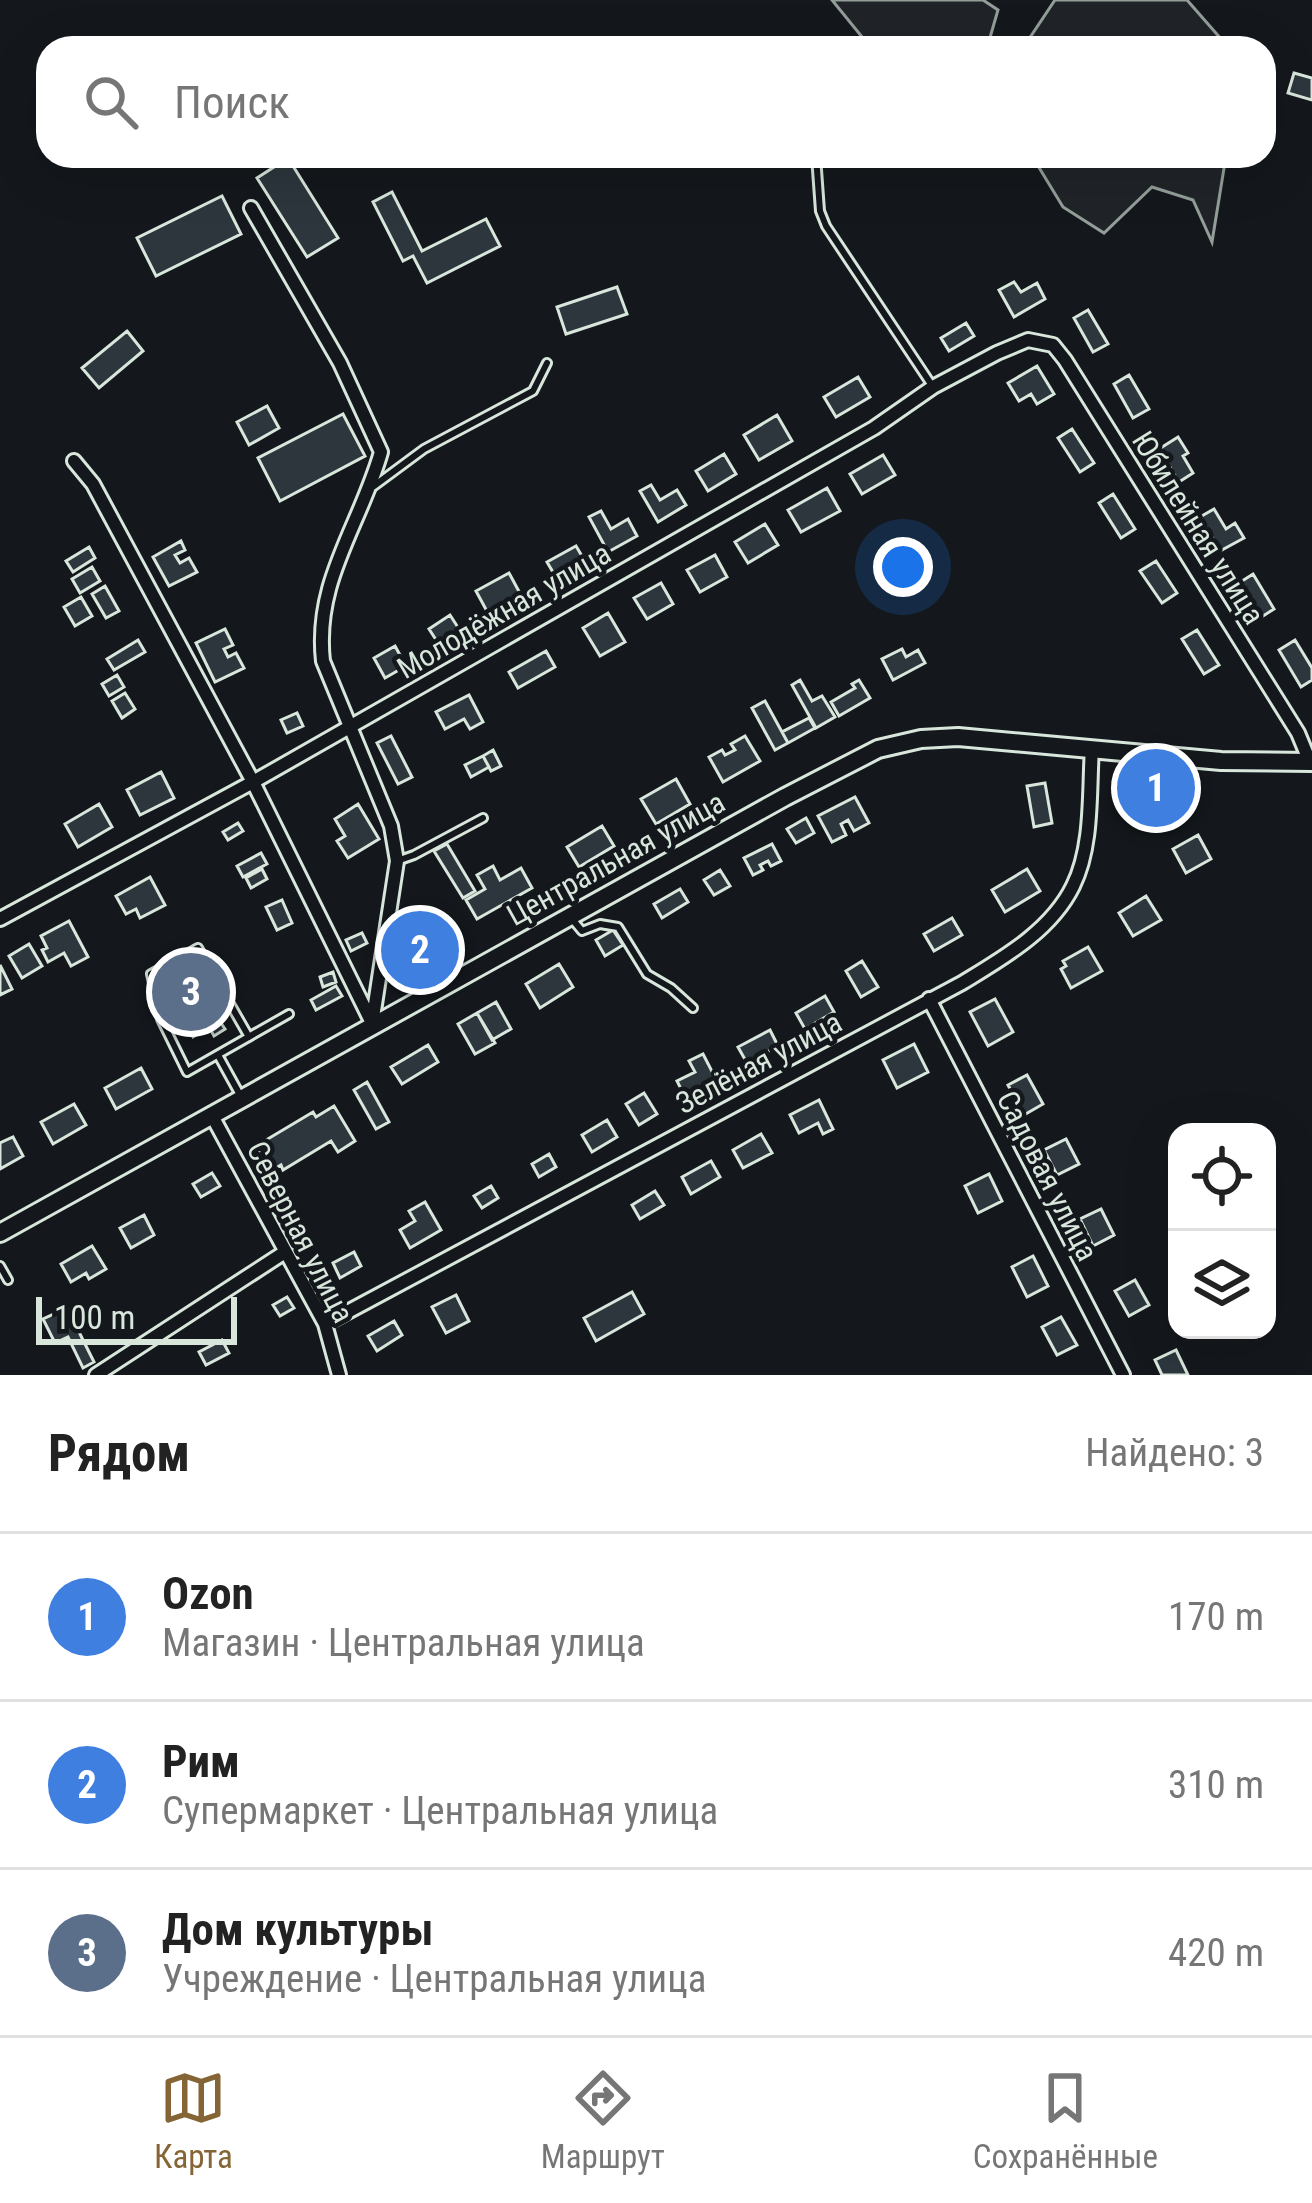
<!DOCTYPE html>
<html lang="ru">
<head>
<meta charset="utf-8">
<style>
	:root { --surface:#fff; --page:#f6f6f6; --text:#222; --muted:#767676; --line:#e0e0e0; --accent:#856535 }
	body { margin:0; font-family:"Roboto Condensed",sans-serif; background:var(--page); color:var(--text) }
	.controls { position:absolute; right:36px; bottom:36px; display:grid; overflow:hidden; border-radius:24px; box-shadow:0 12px 48px #0002 }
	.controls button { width:108px; height:108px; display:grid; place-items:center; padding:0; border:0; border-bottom:3px solid var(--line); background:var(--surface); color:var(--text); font:60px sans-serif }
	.scale { position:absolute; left:36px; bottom:30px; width:201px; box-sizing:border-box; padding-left:12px; border:6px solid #d8e6dc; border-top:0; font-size:33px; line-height:42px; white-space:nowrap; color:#d8e6dc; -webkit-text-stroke:9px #14181c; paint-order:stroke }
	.you { position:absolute; left:903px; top:567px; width:42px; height:42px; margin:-30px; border:9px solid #fff; border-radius:50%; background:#1a73e8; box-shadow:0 0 0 18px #1a73e833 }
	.badge { display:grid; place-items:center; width:78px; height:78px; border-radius:50%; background:var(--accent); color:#fff; font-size:39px; font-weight:700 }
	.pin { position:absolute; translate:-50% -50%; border:6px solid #fff; box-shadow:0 3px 12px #0006 }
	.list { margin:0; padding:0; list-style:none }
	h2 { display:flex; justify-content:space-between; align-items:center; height:156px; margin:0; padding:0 48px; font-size:51px }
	h2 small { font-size:39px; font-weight:400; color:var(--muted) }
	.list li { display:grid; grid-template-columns:78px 1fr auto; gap:36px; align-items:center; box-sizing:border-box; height:168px; padding:0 48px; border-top:3px solid var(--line) }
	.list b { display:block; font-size:45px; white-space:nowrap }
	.list p { margin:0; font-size:39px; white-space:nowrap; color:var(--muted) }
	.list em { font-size:39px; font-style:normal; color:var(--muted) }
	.icon { flex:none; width:66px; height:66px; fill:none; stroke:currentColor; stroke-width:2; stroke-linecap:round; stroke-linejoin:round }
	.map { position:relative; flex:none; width:1312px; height:1375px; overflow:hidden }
	.search { position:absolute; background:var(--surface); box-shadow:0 12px 48px #0002; left:36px; right:36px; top:36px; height:132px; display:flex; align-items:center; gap:30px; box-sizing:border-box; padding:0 42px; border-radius:36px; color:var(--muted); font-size:45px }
	.sheet { height:660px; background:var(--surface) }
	nav { display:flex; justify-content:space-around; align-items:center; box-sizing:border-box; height:168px; border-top:3px solid var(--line); background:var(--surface); font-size:33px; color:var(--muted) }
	nav a { display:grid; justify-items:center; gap:6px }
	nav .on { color:var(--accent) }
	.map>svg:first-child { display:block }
</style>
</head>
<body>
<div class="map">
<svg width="1312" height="1375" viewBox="0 0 1312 1375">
	<rect width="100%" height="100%" fill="#14181c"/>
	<path fill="#202428" stroke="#939e99" stroke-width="3" d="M832 0H983L998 10 987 48H871Z
		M1055 0H1187L1229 48H1023Z
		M1032 156H1226L1212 242 1193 200 1152 187 1104 233 1063 207Z"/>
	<path fill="#2c363c" stroke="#d8e6dc" stroke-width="3" d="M1294 73 1312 78V100L1288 93Z
		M288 158 338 238 307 257 257 178Z
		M392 192 422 251 486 219 500 246 427 283 413 256 403 261 373 202Z
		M222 196 241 234 156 276 137 238Z
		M1014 282 1021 292 1037 283 1045 299 1014 317 999 290Z
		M617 287 627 314 566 334 557 307Z
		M1088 310 1108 344 1093 352 1074 318Z
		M966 323 974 336 949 351 941 338Z
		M127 331 143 351 99 388 82 368Z
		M1037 366 1054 394 1037 404 1031 394 1019 401 1008 383Z
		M1129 375 1149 409 1133 418 1114 384Z
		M858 377 870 397 836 417 824 397Z
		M267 406 279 428 249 445 237 422Z
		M343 414 365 456 280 501 258 458Z
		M777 415 792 441 759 460 744 435Z
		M1072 429 1094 463 1080 472 1058 438Z
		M1178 437 1188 453 1183 456 1193 473 1179 482 1159 449Z
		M724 454 736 474 708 491 696 471Z
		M883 455 895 475 862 494 850 474Z
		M651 485 660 500 677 490 686 505 658 522 640 491Z
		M827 488 840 511 801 532 788 510Z
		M1113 494 1135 529 1121 538 1099 503Z
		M1214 509 1226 529 1235 523 1244 538 1220 551 1200 517Z
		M601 511 611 529 628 519 637 536 608 552 589 517Z
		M765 524 778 545 748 563 735 542Z
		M181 541 185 550 175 555 180 563 189 558 197 572 169 586 153 557Z
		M576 546 586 563 557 579 547 562Z
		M89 547 95 558 73 572 66 561Z
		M715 555 727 577 700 592 687 570Z
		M1156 561 1177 593 1162 603 1140 571Z
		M92 567 100 581 80 593 72 579Z
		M509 573 522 597 489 615 476 591Z
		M1253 574 1274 609 1260 618 1239 583Z
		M661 583 673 604 647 619 634 598Z
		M105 586 119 611 106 618 92 594Z
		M81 597 92 616 75 626 64 607Z
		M608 613 625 642 600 656 583 628Z
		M450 615 461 632 440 646 429 629Z
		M225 629 233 645 224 649 228 657 236 653 244 668 215 682 196 643Z
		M1197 630 1219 665 1204 674 1182 639Z
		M138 640 145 652 114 670 107 659Z
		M1295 640 1312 668V680L1301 687 1279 650Z
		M395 646 406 666 385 678 374 658Z
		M902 649 906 657 918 650 925 663 893 680 882 659Z
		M546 651 555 667 518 688 509 672Z
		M117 675 124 687 109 696 102 684Z
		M800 680 812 701 822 696 835 717 816 728 792 685Z
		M859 680 870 698 839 716 831 702 855 688 852 684Z
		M125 693 135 709 122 718 112 701Z
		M469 695 483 722 470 729 464 719 445 729 436 712Z
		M765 701 788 743 775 750 752 708Z
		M297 713 303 726 287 733 281 720Z
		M809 718 815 728 788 743 782 732Z
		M391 736 412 777 398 784 377 743Z
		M745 736 760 761 723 782 709 757 722 750 725 755 735 750 731 744Z
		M493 750 501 766 491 771 483 756Z
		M483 756 489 767 471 777 465 765Z
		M161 772 174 798 140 815 127 790Z
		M1122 776 1163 777V795H1121Z
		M676 779 690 804 656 824 641 799Z
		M1045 783 1052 823 1034 827 1027 786Z
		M855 797 869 823 854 831 848 820 841 824 846 835 832 842 818 816Z
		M99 804 112 827 78 847 65 824Z
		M358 804 379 839 348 858 337 841 345 836 335 819Z
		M806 818 814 833 796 843 787 829Z
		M238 823 243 831 228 840 223 832Z
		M602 826 614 846 579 867 567 847Z
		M1198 835 1211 859 1186 873 1173 849Z
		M447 844 475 891 463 898 434 851Z
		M772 844 781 861 771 866 768 861 760 865 763 870 753 875 744 858Z
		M261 853 267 864 243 877 237 866Z
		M493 866 500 880 521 868 532 888 477 919 466 900 485 889 477 875Z
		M262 869 267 879 251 888 246 878Z
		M1027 869 1040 891 1005 912 992 890Z
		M720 870 730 886 714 895 704 880Z
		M150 877 165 905 140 918 136 909 126 914 116 896Z
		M680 889 688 902 662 918 654 904Z
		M1146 896 1161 920 1133 936 1119 913Z
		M282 900 292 923 277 930 266 907Z
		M952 918 962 935 934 951 924 934Z
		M69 921 88 957 71 966 64 953 48 962 42 950 47 948 41 936Z
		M613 930 623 945 605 956 596 940Z
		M362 933 367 943 351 951 346 940Z
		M421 936 429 954 416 960 408 941Z
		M29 944 42 966 22 978 9 956Z
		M1088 947 1102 971 1071 988 1061 969 1066 966 1063 961Z
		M193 956 223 1006 220 1008 226 1017 219 1020 225 1029 214 1036 209 1027 193 1037 158 977Z
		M862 961 878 987 861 997 846 971Z
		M559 964 573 987 540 1008 526 984Z
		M0 965 12 989 0 995Z
		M333 972 336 982 323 987 320 977Z
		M336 986 342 996 316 1010 311 1000Z
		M825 996 834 1012 805 1029 796 1013Z
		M995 999 1013 1032 988 1046 970 1012Z
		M496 1002 511 1029 492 1040 477 1013Z
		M477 1013 495 1043 475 1054 458 1024Z
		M770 1030 778 1046 747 1063 738 1047Z
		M914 1044 928 1072 897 1088 883 1060Z
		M428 1045 438 1062 402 1084 391 1067Z
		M703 1054 717 1081 685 1097 677 1081 695 1072 689 1061Z
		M141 1068 152 1089 116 1109 105 1088Z
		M1027 1075 1043 1104 1024 1115 1008 1085Z
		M367 1082 389 1122 376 1129 354 1090Z
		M644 1093 657 1114 639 1125 626 1104Z
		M819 1100 833 1129 823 1134 818 1123 799 1133 790 1115Z
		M74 1104 86 1125 53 1144 41 1122Z
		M334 1106 355 1141 338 1152 331 1141 283 1170 281 1165 271 1171 256 1146 313 1112 316 1117Z
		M607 1120 617 1137 592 1152 582 1135Z
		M761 1134 772 1153 743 1168 733 1150Z
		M13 1137 23 1156 0 1169V1143Z
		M1066 1139 1079 1164 1057 1175 1044 1150Z
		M549 1154 556 1167 539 1177 532 1164Z
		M711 1161 720 1177 691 1194 682 1177Z
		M212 1173 220 1186 201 1197 193 1184Z
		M989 1174 1002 1201 978 1213 965 1186Z
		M491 1186 498 1198 482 1208 474 1196Z
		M655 1191 664 1205 640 1219 632 1205Z
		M425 1202 441 1230 410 1248 400 1230 415 1221 409 1211Z
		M1101 1209 1114 1235 1093 1246 1080 1219Z
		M144 1215 154 1235 131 1248 120 1228Z
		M92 1246 106 1269 89 1279 86 1273 71 1282 61 1264Z
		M354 1252 361 1266 340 1278 333 1263Z
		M1033 1256 1048 1286 1027 1297 1012 1267Z
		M1135 1280 1149 1305 1129 1316 1115 1291Z
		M632 1292 644 1314 596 1341 584 1318Z
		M456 1295 469 1321 446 1333 432 1307Z
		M287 1297 294 1308 280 1316 273 1305Z
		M67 1308 94 1362 83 1368 68 1337 55 1343 43 1319Z
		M1061 1317 1077 1345 1057 1355 1042 1327Z
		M394 1321 402 1335 377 1351 368 1336Z
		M222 1340 229 1353 206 1365 199 1352Z
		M1176 1350 1188 1375H1162L1155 1360Z"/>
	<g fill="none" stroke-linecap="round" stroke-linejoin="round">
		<defs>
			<path id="lane" d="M816 156 820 211 826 226 933 387
				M374 486 424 449 533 391 547 363
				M397 861 414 855 483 818
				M572 919 582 931 600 924 618 927 647 974 671 988 693 1008
				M249 1037 198 948 151 974 161 1019 187 1072 289 1014
				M218 1055 239 1093
				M0 1266 8 1280"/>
			<path id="street" d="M251 208 340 363 381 452C360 526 314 581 323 661L391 826 397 861 372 1024
				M74 461 93 484 253 782 372 1023
				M0 919 253 782 874 428 933 387 997 353 1028 340 1053 345 1065 360 1298 733 1310 762
				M929 999 1123 1375
				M211 1114 325 1324 339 1375
				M325 1324 962 983C1003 958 1051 931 1073 886 1093 846 1089 792 1092 748
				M96 1375 285 1252"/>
			<path id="secondary" d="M0 1233 785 797 878 749 921 739 958 737 1221 761 1312 762"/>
		</defs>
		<use href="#lane" stroke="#d8e6dc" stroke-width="12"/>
		<use href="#street" stroke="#d8e6dc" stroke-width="18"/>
		<use href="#secondary" stroke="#d8e6dc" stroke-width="22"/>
		<use href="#lane" stroke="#14181c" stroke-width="6"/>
		<use href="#street" stroke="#14181c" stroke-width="12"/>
		<use href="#secondary" stroke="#14181c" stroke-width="16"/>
	</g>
	<g text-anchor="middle" stroke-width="9" stroke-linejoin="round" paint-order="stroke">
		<g font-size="30" fill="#d8e6dc" stroke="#14181c">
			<text transform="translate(1198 528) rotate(58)" y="10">Юбилейная улица</text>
			<text transform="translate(504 611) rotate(-30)" y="10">Молодёжная улица</text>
			<text transform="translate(616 859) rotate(-29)" y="10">Центральная улица</text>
			<text transform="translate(759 1063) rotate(-28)" y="10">Зелёная улица</text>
			<text transform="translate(1047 1176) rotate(63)" y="10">Садовая улица</text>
			<text transform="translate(300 1232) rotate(63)" y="10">Северная улица</text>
		</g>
	</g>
</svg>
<div class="controls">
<button><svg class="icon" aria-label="locate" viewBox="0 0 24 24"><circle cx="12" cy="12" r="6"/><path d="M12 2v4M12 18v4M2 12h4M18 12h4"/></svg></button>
<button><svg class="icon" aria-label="layers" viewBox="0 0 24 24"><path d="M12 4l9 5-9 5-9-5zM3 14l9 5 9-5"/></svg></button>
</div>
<div class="scale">100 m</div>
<div class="you"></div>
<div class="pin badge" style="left:1156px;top:788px;background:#3f7fe0">1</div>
<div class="pin badge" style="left:420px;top:950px;background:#3f7fe0">2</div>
<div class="pin badge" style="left:191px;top:992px;background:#5c6f8a">3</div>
<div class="search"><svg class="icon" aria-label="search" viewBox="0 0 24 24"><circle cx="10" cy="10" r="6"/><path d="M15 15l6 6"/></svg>Поиск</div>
</div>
<section class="sheet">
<h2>Рядом<small>Найдено: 3</small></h2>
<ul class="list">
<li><span class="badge" style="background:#3f7fe0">1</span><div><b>Ozon</b><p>Магазин · Центральная улица</p></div><em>170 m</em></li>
<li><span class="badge" style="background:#3f7fe0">2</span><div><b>Рим</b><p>Супермаркет · Центральная улица</p></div><em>310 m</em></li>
<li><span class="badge" style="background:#5c6f8a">3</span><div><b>Дом культуры</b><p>Учреждение · Центральная улица</p></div><em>420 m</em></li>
</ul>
</section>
<nav>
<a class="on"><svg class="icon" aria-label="map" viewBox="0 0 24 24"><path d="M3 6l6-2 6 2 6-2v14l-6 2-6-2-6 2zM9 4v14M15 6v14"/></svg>Карта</a>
<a><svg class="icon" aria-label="directions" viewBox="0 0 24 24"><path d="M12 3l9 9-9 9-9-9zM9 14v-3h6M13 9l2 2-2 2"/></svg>Маршрут</a>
<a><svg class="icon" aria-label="saved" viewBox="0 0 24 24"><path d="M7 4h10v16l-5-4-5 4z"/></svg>Сохранённые</a>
</nav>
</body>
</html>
